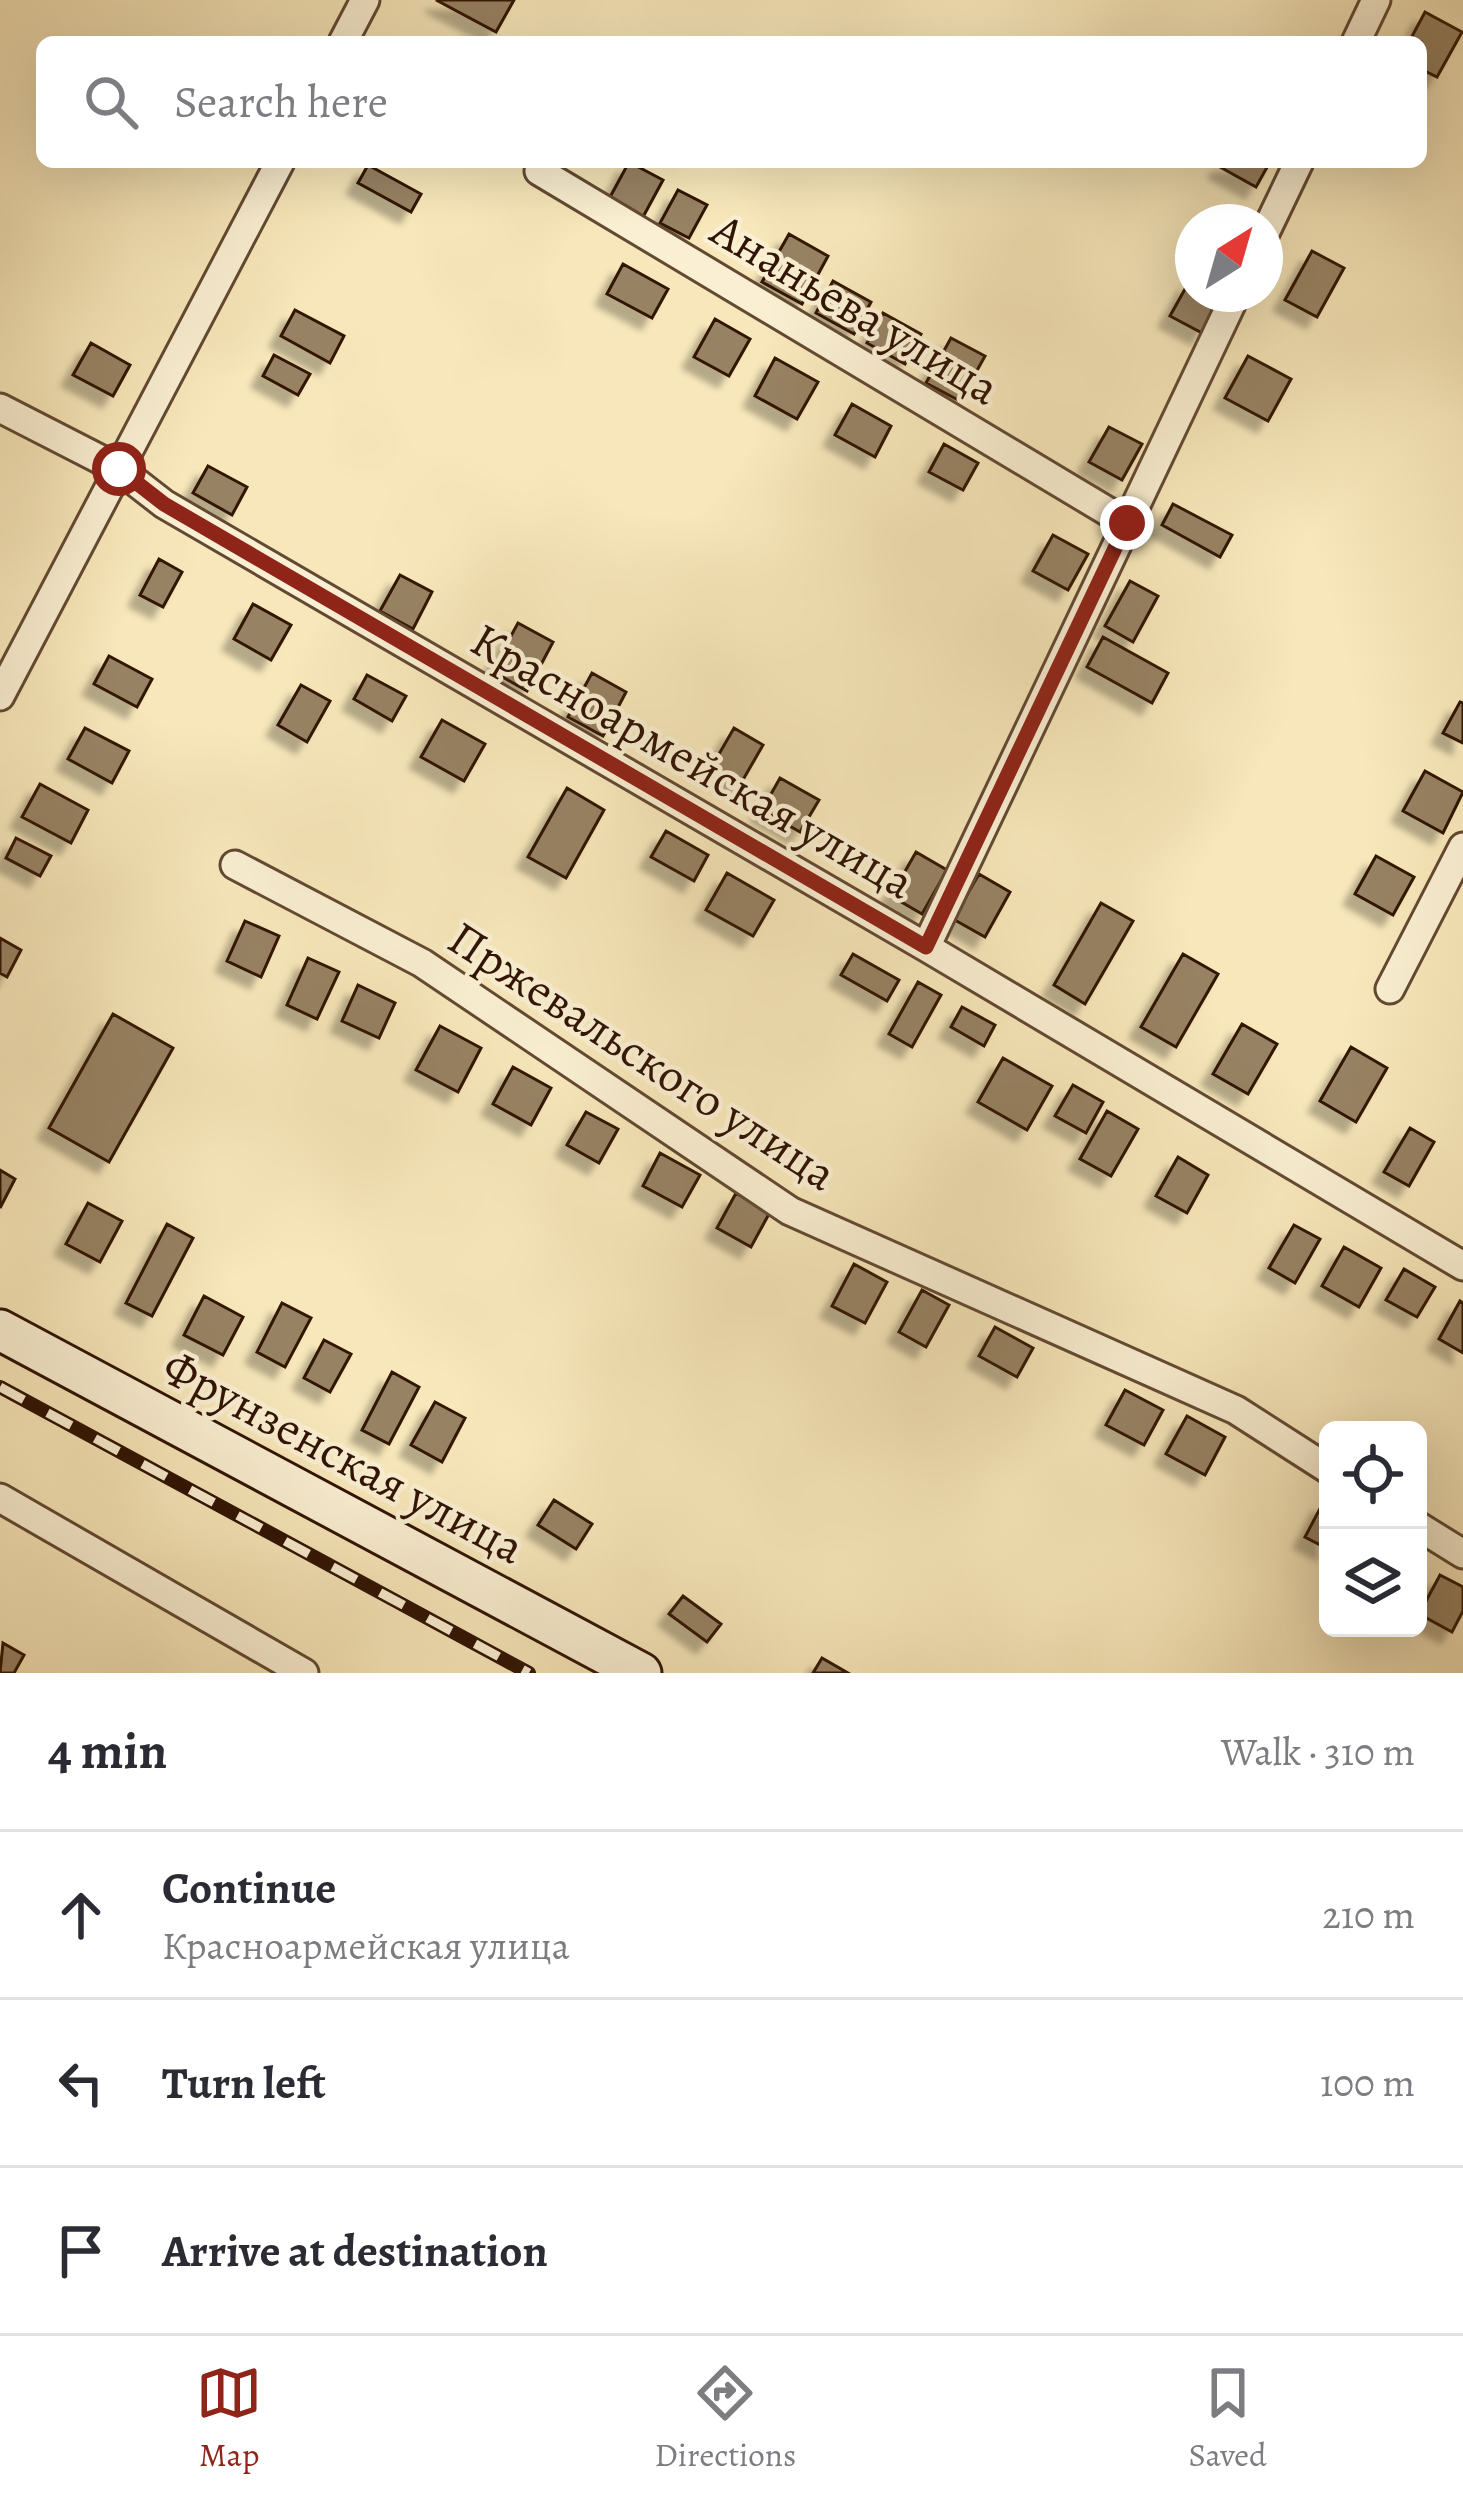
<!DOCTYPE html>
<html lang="en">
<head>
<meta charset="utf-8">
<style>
	:root { --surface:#fff; --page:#f7f7f7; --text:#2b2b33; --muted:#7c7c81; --line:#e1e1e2; --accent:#8f2418 }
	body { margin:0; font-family:Alegreya,serif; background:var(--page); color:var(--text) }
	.controls { position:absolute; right:36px; bottom:36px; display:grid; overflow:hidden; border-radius:18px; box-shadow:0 12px 48px #0002 }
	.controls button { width:108px; height:108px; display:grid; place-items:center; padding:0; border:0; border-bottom:3px solid var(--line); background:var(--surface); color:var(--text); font:60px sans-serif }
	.compass { position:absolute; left:1175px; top:204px; width:108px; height:108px; border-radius:50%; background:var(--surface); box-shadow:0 12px 48px #0002; rotate:37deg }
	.stop { position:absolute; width:36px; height:36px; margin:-27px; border:9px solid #8f2418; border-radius:50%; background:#fff }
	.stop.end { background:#8f2418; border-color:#fff; box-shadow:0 3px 12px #0008 }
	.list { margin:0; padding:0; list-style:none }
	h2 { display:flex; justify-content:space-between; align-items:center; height:156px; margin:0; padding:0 48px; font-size:51px }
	h2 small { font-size:39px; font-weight:400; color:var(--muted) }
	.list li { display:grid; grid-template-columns:78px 1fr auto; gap:36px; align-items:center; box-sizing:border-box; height:168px; padding:0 48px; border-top:3px solid var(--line) }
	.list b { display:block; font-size:45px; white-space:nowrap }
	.list p { margin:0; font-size:39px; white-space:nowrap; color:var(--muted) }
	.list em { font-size:39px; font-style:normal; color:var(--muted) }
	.icon { flex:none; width:66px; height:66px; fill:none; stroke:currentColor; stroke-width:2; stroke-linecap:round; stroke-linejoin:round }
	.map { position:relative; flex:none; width:1463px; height:1673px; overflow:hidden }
	.search { position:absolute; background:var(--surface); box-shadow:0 12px 48px #0002; left:36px; right:36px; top:36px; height:132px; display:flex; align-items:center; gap:30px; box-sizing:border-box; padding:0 42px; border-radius:18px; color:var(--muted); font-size:45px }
	.sheet { height:660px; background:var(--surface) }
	nav { display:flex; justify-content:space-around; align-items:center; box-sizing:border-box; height:168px; border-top:3px solid var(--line); background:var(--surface); font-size:33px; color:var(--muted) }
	nav a { display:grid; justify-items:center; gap:6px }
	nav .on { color:var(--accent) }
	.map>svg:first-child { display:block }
</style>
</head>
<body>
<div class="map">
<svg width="1463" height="1673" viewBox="0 0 1463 1673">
	<defs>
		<filter id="shadow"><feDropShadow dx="-11" dy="11" stdDeviation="3" flood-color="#0004"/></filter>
	</defs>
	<rect width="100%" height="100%" fill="#f7e7ba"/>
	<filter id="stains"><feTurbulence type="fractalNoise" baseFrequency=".00167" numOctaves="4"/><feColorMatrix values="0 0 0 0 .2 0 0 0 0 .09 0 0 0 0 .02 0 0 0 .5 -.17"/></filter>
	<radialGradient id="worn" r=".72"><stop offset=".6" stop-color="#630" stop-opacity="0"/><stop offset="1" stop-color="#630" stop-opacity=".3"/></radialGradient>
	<path fill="#978263" stroke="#301404" stroke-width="3" filter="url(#shadow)" d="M436 0H514L496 32Z
		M1425 12 1462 32 1437 77 1421 69V42H1409Z
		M629 162 663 180 643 217 609 199Z
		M1223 162H1270L1256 187 1220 167Z
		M368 165 421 194 411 212 358 183Z
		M678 190 707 205 689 238 660 223Z
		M789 234 828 256 802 304 762 282Z
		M1312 251 1344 268 1317 317 1285 300Z
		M623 264 668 289 652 318 607 294Z
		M1190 280 1193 294 1221 297 1202 333 1170 316Z
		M833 281 871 302 854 334 816 313Z
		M295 310 344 336 330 363 281 336Z
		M883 313 921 334 905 364 867 343Z
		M715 319 750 339 729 376 694 357Z
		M951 338 985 356 960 401 926 383Z
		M91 343 130 365 113 396 73 375Z
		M274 355 310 374 298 395 263 376Z
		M1248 356 1291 379 1268 421 1225 398Z
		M775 358 818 382 797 419 755 396Z
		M852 404 891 426 875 457 835 435Z
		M1109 427 1142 444 1122 480 1089 462Z
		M944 444 978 463 963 490 929 472Z
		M208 466 247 487 232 515 193 493Z
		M1173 504 1232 535 1220 557 1162 525Z
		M1053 535 1088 554 1068 590 1033 571Z
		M159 559 182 572 163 607 140 595Z
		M400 575 432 592 413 629 380 611Z
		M1130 581 1158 596 1133 642 1105 626Z
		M253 604 291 625 271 660 234 639Z
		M518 623 553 642 527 691 492 671Z
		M1103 637 1168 673 1152 703 1087 667Z
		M109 656 152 679 137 707 94 684Z
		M592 673 626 692 603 736 568 717Z
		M367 675 406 696 392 721 354 699Z
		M301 685 330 701 307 742 278 725Z
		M1460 702 1463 703V743L1443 733Z
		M442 720 485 744 464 781 421 757Z
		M85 728 129 751 112 783 68 759Z
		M734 728 763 745 740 785 711 768Z
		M1425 771 1463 792 1443 833 1403 811Z
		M780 778 819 800 800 832 762 810Z
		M40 784 88 810 71 843 22 817Z
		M567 788 604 810 566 878 528 857Z
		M666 831 708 855 694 881 651 857Z
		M16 838 51 856 40 876 6 858Z
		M916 852 947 870 922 914 891 896Z
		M1376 856 1414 877 1393 915 1355 894Z
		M727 873 774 900 753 936 706 910Z
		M979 874 1010 892 985 937 953 919Z
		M1101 903 1133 921 1085 1004 1054 985Z
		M245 921 279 936 261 977 227 961Z
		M0 938 21 950 7 977 0 973Z
		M853 954 899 980 887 1001 841 975Z
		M1183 954 1218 974 1176 1047 1141 1027Z
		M308 958 339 972 317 1019 287 1005Z
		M918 982 941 995 912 1047 889 1034Z
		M358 985 395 1003 379 1038 342 1021Z
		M962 1007 995 1025 984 1046 951 1027Z
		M113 1014 173 1048 109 1162 49 1128Z
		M1242 1024 1277 1044 1248 1094 1213 1074Z
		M440 1026 481 1048 458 1092 416 1070Z
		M1351 1047 1387 1068 1356 1122 1320 1101Z
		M1003 1058 1052 1086 1027 1130 978 1102Z
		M513 1067 551 1088 531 1125 493 1104Z
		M1073 1085 1103 1102 1086 1133 1055 1116Z
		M1107 1111 1138 1129 1111 1176 1080 1159Z
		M586 1112 618 1129 599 1163 567 1145Z
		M1410 1128 1434 1142 1409 1186 1384 1172Z
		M660 1153 700 1175 682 1207 643 1186Z
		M1178 1157 1208 1175 1187 1213 1156 1196Z
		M0 1170 15 1179 0 1208Z
		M736 1193 770 1212 751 1247 717 1228Z
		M88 1203 122 1221 100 1262 66 1244Z
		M167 1224 193 1238 152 1316 126 1303Z
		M1294 1225 1320 1239 1295 1283 1269 1268Z
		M1344 1247 1381 1268 1359 1307 1322 1286Z
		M854 1264 887 1282 865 1323 832 1306Z
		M1404 1269 1435 1287 1417 1317 1386 1300Z
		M922 1290 949 1305 926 1347 899 1332Z
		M204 1296 243 1317 223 1355 184 1335Z
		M1460 1301 1463 1303V1353L1439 1339Z
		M282 1303 311 1318 285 1367 257 1352Z
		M995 1327 1033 1348 1017 1377 979 1356Z
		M324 1340 351 1354 330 1392 304 1378Z
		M392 1372 419 1387 389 1444 362 1430Z
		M1125 1390 1163 1410 1144 1445 1106 1425Z
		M435 1402 465 1418 442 1462 411 1445Z
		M1187 1416 1225 1437 1205 1475 1166 1454Z
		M554 1500 592 1524 576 1549 538 1525Z
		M1324 1501 1328 1504V1549L1305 1537Z
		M1440 1575 1463 1587V1611L1452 1632 1419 1614Z
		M683 1596 721 1624 707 1642 669 1614Z
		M3 1643 24 1655 14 1673H0Z
		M822 1658 848 1673H813Z"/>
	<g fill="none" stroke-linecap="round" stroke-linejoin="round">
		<defs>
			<path id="street" d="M343 42 365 0
				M1356 42 1376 0
				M539 171 1127 523
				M1265 233 1299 162
				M0 408 119 469 164 504 926 947 1463 1266
				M0 696 280 162
				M235 865 422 963 790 1211 1236 1410 1328 1469
				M926 947 1236 294
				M1390 989 1463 847
				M0 1498 304 1673
				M1418 1526 1463 1554"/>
			<path id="secondary" d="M0 1330 641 1673"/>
		</defs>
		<use href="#street" stroke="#624932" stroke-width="33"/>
		<use href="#secondary" stroke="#301404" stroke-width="45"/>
		<use href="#street" stroke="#faefd2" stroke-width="27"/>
		<use href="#secondary" stroke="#faefd2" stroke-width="39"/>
		<defs>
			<path id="rail" d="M0 1387 529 1673"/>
		</defs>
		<use href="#rail" stroke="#301404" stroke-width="14"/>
		<use href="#rail" stroke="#faefd2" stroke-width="9" stroke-dasharray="27" stroke-linecap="butt"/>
	</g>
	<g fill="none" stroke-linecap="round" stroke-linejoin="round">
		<path stroke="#8f2418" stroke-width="15" d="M119 469 164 504 926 947 1127 523"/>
	</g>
	<g text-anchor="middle" stroke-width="9" stroke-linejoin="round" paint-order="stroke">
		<g font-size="48" fill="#301404" stroke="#faefd2">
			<text transform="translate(856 308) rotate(31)" y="17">Ананьева улица</text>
			<text transform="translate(693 760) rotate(30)" y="17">Красноармейская улица</text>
			<text transform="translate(643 1055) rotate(33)" y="17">Пржевальского улица</text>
			<text transform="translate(344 1456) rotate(28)" y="17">Фрунзенская улица</text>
		</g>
	</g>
	<rect width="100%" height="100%" filter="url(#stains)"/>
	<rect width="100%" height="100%" fill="url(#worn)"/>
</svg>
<div class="controls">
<button><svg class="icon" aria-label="locate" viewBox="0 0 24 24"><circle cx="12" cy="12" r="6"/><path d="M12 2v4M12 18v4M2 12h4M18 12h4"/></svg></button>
<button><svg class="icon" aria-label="layers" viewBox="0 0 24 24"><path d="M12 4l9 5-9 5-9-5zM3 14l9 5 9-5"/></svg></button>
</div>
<svg class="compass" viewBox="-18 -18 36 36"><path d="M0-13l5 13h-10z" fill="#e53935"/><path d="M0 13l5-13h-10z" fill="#7c7c81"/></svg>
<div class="stop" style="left:119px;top:469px"></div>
<div class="stop end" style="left:1127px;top:523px"></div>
<div class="search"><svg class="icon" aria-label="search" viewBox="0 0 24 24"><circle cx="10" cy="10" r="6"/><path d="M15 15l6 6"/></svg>Search here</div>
</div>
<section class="sheet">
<h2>4 min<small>Walk · 310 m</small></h2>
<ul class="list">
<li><svg class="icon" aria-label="ahead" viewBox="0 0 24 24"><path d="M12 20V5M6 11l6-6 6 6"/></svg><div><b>Continue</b><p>Красноармейская улица</p></div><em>210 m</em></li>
<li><svg class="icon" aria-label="left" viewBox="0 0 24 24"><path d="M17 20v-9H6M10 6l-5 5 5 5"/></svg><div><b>Turn left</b></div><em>100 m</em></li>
<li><svg class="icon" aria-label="arrive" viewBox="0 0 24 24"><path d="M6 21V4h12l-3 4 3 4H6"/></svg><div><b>Arrive at destination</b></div></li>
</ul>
</section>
<nav>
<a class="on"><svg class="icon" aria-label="map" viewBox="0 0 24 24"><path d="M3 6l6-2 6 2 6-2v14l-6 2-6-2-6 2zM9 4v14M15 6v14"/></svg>Map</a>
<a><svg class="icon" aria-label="directions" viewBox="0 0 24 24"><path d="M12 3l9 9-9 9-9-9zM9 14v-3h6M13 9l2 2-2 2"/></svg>Directions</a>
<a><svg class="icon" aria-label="saved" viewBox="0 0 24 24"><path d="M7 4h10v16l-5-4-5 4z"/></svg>Saved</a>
</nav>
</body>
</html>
